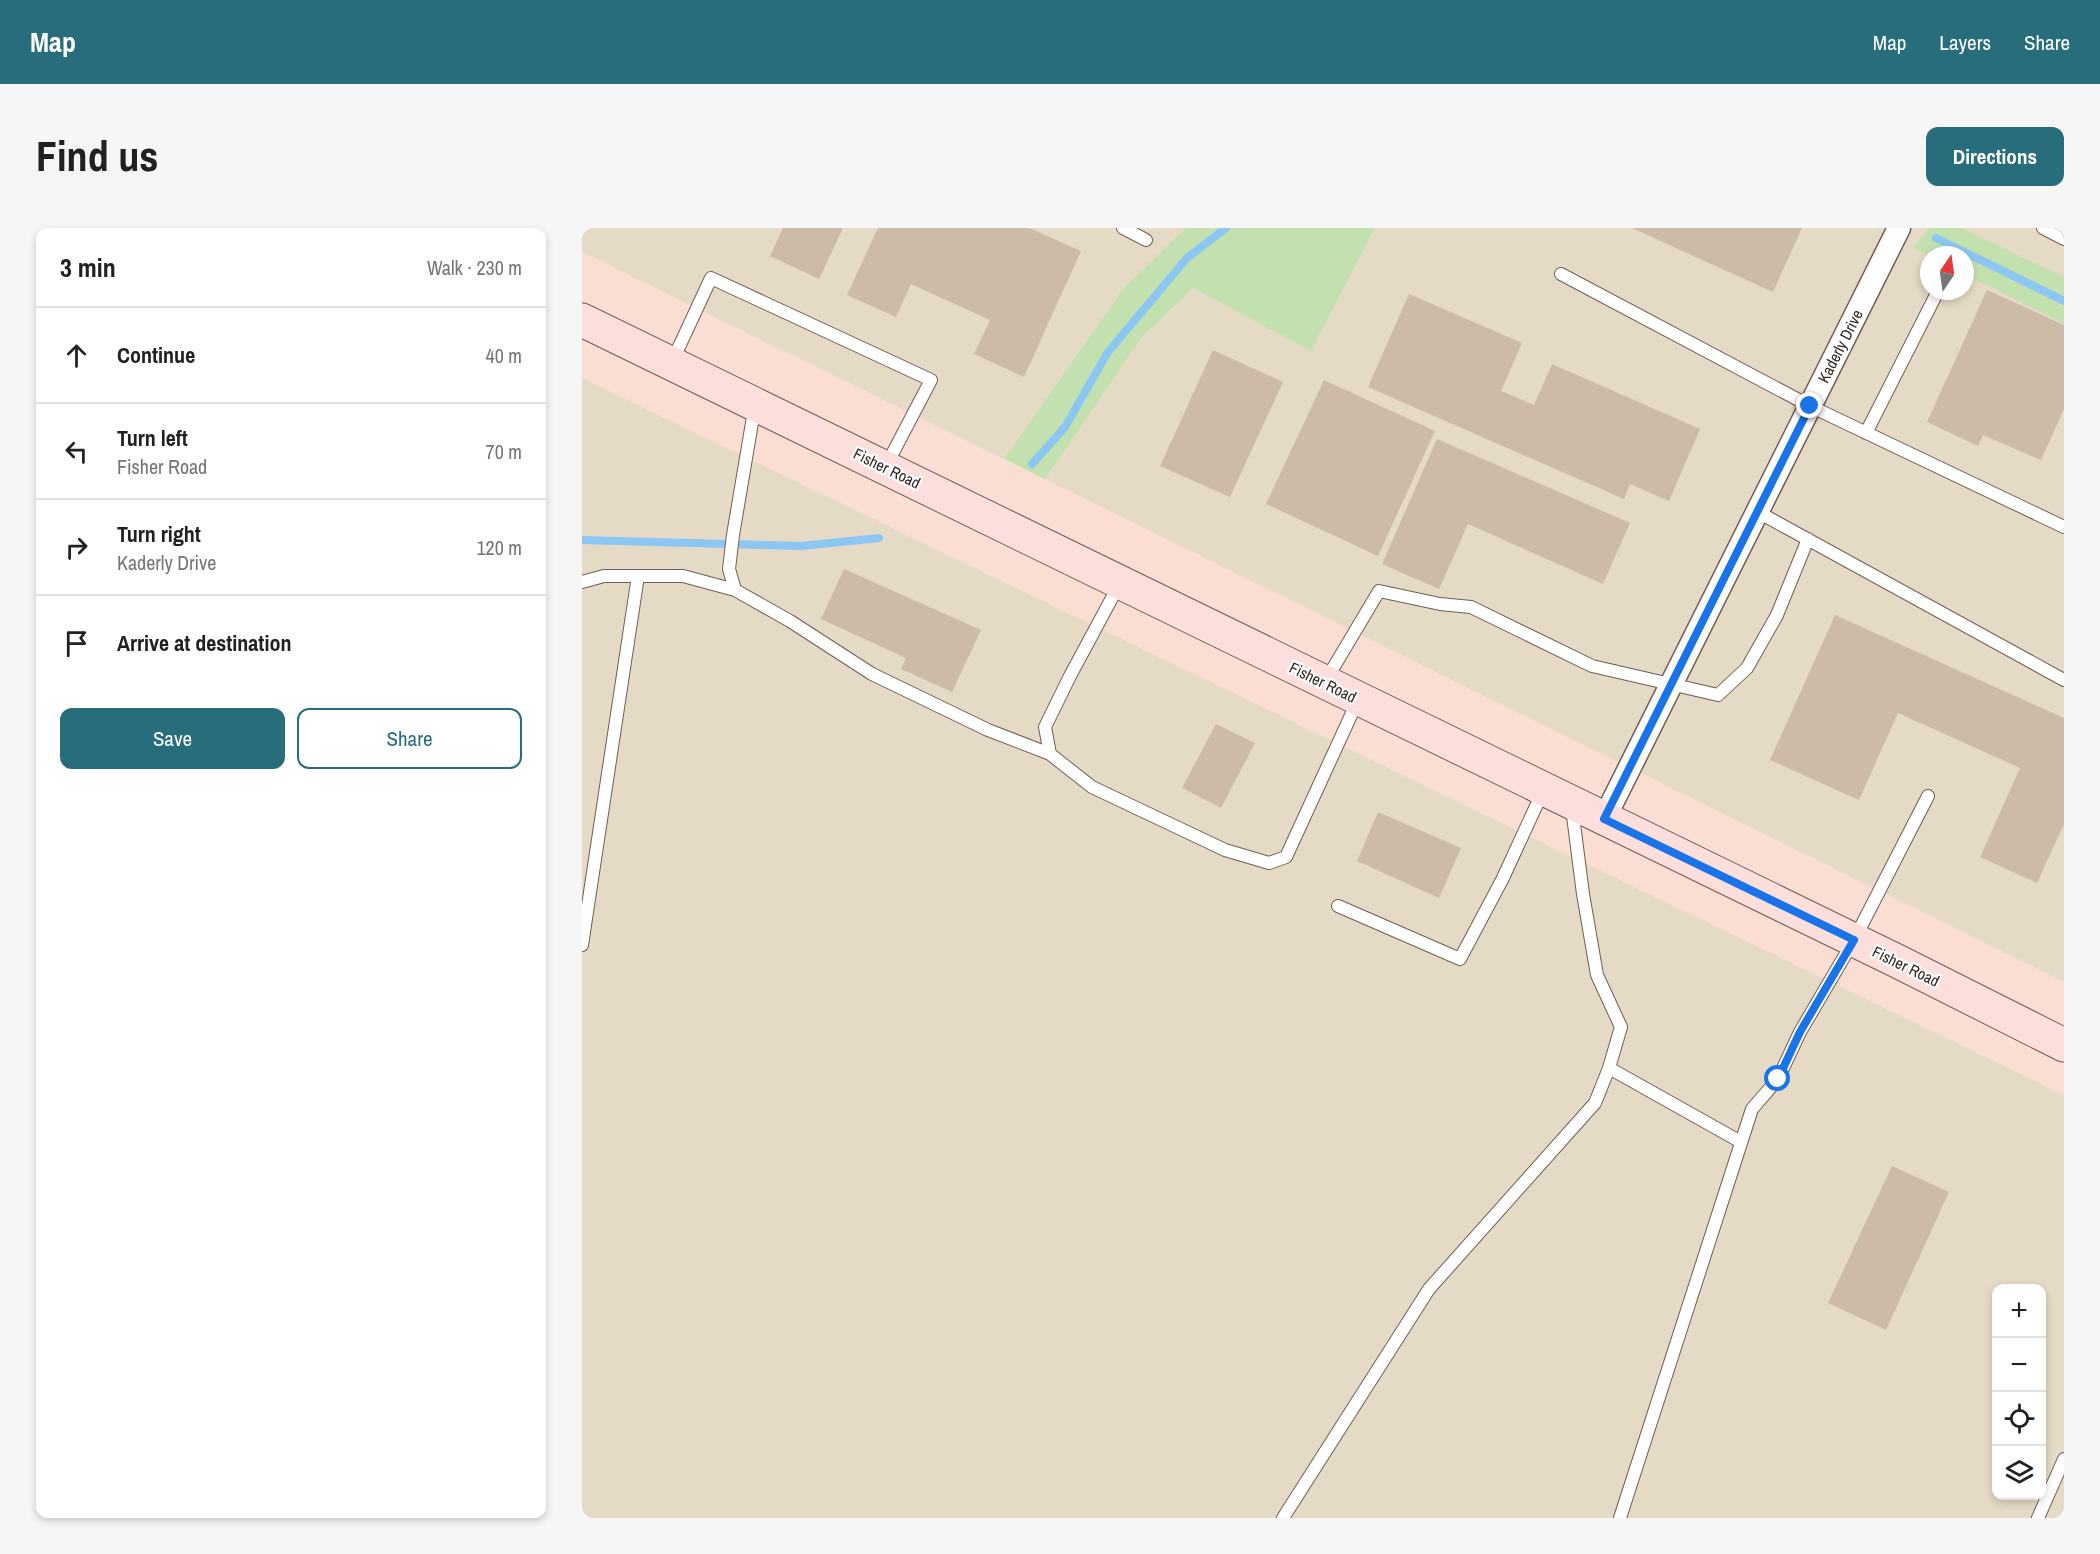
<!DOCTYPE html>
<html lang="en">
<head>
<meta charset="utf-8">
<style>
	:root { --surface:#fff; --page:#f6f6f6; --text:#202124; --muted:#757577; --line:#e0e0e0; --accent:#276d7b }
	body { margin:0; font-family:"Archivo Narrow",sans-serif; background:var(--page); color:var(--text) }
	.controls { position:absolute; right:18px; bottom:18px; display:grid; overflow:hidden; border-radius:12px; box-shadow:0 3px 9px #0003 }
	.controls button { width:54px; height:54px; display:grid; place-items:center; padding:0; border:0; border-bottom:2px solid var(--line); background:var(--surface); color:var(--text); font:30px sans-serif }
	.compass { position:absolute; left:1338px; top:18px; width:54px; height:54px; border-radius:50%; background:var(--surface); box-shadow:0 3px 9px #0003; rotate:13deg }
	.stop { position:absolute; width:18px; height:18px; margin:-14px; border:4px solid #1a73e8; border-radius:50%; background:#fff }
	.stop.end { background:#1a73e8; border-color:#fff; box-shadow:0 2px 6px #0008 }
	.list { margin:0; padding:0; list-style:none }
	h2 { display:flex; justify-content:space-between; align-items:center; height:78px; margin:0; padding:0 24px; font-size:26px }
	h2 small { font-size:20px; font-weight:400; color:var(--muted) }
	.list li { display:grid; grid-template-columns:39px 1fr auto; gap:18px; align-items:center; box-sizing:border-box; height:96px; padding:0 24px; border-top:2px solid var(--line) }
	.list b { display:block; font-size:22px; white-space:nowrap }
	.list p { margin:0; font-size:20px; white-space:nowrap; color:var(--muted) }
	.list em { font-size:20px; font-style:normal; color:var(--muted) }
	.actions { display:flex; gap:12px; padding:18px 24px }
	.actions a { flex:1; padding:14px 0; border:2px solid var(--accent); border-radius:12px; text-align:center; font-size:21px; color:var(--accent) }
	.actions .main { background:var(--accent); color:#fff }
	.icon { flex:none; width:33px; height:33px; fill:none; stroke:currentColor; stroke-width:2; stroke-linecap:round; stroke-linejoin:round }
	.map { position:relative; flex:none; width:1482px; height:1290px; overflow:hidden; border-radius:12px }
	header { display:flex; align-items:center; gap:36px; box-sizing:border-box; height:84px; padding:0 30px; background:var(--accent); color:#fff }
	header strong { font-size:28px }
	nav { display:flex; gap:33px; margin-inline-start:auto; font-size:21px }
	.intro { display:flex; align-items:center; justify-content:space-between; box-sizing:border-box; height:144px; padding:0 36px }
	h1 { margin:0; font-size:42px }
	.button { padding:15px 27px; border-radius:12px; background:var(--accent); color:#fff; font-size:21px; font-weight:700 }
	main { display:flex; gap:36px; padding:0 36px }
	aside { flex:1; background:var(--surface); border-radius:12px; box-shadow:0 3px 9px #0003 }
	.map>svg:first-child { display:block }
</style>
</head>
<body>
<header>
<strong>Map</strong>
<nav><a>Map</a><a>Layers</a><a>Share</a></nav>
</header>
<div class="intro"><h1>Find us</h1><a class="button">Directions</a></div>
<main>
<aside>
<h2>3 min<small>Walk · 230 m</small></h2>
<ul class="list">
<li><svg class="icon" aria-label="ahead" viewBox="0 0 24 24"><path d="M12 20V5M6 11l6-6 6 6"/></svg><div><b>Continue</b></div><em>40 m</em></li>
<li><svg class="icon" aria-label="left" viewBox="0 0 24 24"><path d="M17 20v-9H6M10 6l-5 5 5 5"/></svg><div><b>Turn left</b><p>Fisher Road</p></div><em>70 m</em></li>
<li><svg class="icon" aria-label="right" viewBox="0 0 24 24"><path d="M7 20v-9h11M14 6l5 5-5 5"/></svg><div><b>Turn right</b><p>Kaderly Drive</p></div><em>120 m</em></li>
<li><svg class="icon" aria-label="arrive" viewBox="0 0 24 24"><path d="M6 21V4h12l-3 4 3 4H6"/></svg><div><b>Arrive at destination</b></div></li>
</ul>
<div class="actions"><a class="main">Save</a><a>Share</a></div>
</aside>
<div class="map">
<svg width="1482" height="1290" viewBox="0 0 1482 1290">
	<rect width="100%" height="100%" fill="#faded4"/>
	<path fill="#e5dac5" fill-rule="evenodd" d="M0 0H604L541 61 422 231 0 24Z
		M793 0H1288L1292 2 1293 0H1482V754L463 251 560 109 611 60 729 123ZM1347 27H1383V63H1347Z
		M0 150 1482 867V1290H0ZM1414 1060H1460V1268H1414Z"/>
	<path fill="#c3e0af" d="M604 0H793L729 123 611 60 560 109 463 251 422 231 541 61Z
		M1347 0H1379L1482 49V96L1383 46V27L1347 28 1331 20Z"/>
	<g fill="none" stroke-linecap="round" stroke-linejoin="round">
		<path stroke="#8cc6f3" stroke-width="8" d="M1354 10 1482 73
			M450 236 483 199 526 124 605 30 644 0
			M0 312 219 318 297 310"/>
	</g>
	<path fill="#cdbba7" d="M201 0H261L237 51 188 28Z
		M296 0H447L499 23 442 149 392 126 408 92 329 56 314 89 265 67Z
		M1050 0H1220L1191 64Z
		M1405 62 1482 97V181L1459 232 1401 207 1396 218 1345 194Z
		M827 66 940 115 919 163 952 177 970 136 1118 201 1087 273 1048 256 1042 271 786 159Z
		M631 122 701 154 648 269 578 238Z
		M742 152 853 203 796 328 684 276Z
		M855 211 1048 295 1021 356 886 296 857 361 800 336Z
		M262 341 399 402 370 464 319 441 324 430 239 391Z
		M1253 387 1482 490V596L1455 655 1398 629 1438 540 1316 485 1277 572 1188 532Z
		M634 496 673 515 639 580 600 560Z
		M796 584 879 620 857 670 775 633Z
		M1310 938 1367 964 1304 1102 1246 1075Z"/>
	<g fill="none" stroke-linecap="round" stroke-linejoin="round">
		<defs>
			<path id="service" d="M541 0 564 12
				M1461 0 1482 11
				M979 46 1228 178 1482 299
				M90 134 129 50 349 152 304 238
				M173 177 151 307 147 341 153 362 208 393 290 446 406 502 468 526
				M1284 205 1356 63
				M1176 284 1482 452
				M0 354 22 348H101L153 362
				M538 355 488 448 463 499 468 526 510 559 643 622 687 635 704 629 776 472
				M744 452 797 363 858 376 889 379 1010 438 1136 467 1165 440 1195 387 1226 311
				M756 678 878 731 921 650 961 563
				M0 717 56 348
				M1027 840 1159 914
				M701 1290 847 1061 1013 875 1027 840 1039 799 1015 747 1001 666 990 580
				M1038 1290 1170 881 1196 851 1218 804 1272 712 1346 568
				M1456 1290 1482 1231"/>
			<path id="minor" d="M1022 591 1317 0"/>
			<path id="secondary" d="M0 92 1315 733 1482 817"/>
		</defs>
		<use href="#service" stroke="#745c53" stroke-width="14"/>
		<use href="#minor" stroke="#745c53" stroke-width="25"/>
		<use href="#secondary" stroke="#745c53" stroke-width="35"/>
		<use href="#service" stroke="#fff" stroke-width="12"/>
		<use href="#minor" stroke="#fff" stroke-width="22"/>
		<use href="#secondary" stroke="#fcdedc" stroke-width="33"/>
	</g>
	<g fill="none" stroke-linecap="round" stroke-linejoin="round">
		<path stroke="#1a73e8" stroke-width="8" d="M1196 851 1218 804 1272 712 1022 591 1228 178"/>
	</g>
	<g text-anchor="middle" stroke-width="4.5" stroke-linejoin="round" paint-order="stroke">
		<g font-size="16" fill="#322824" stroke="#fff">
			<text transform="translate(1258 118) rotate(-63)" y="6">Kaderly Drive</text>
			<text transform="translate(305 240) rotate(26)" y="6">Fisher Road</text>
			<text transform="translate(741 454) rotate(26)" y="6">Fisher Road</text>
			<text transform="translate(1324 738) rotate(26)" y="6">Fisher Road</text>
		</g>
	</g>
</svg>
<div class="controls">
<button>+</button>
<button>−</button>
<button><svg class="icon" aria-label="locate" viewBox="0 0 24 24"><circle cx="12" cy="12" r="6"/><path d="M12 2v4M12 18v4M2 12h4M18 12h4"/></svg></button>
<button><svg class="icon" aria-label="layers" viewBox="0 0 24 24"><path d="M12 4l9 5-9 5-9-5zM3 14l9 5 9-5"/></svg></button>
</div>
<svg class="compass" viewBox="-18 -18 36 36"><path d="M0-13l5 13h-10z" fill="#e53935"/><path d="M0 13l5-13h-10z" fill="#757577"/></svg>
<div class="stop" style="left:1196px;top:851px"></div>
<div class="stop end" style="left:1228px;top:178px"></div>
</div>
</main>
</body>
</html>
